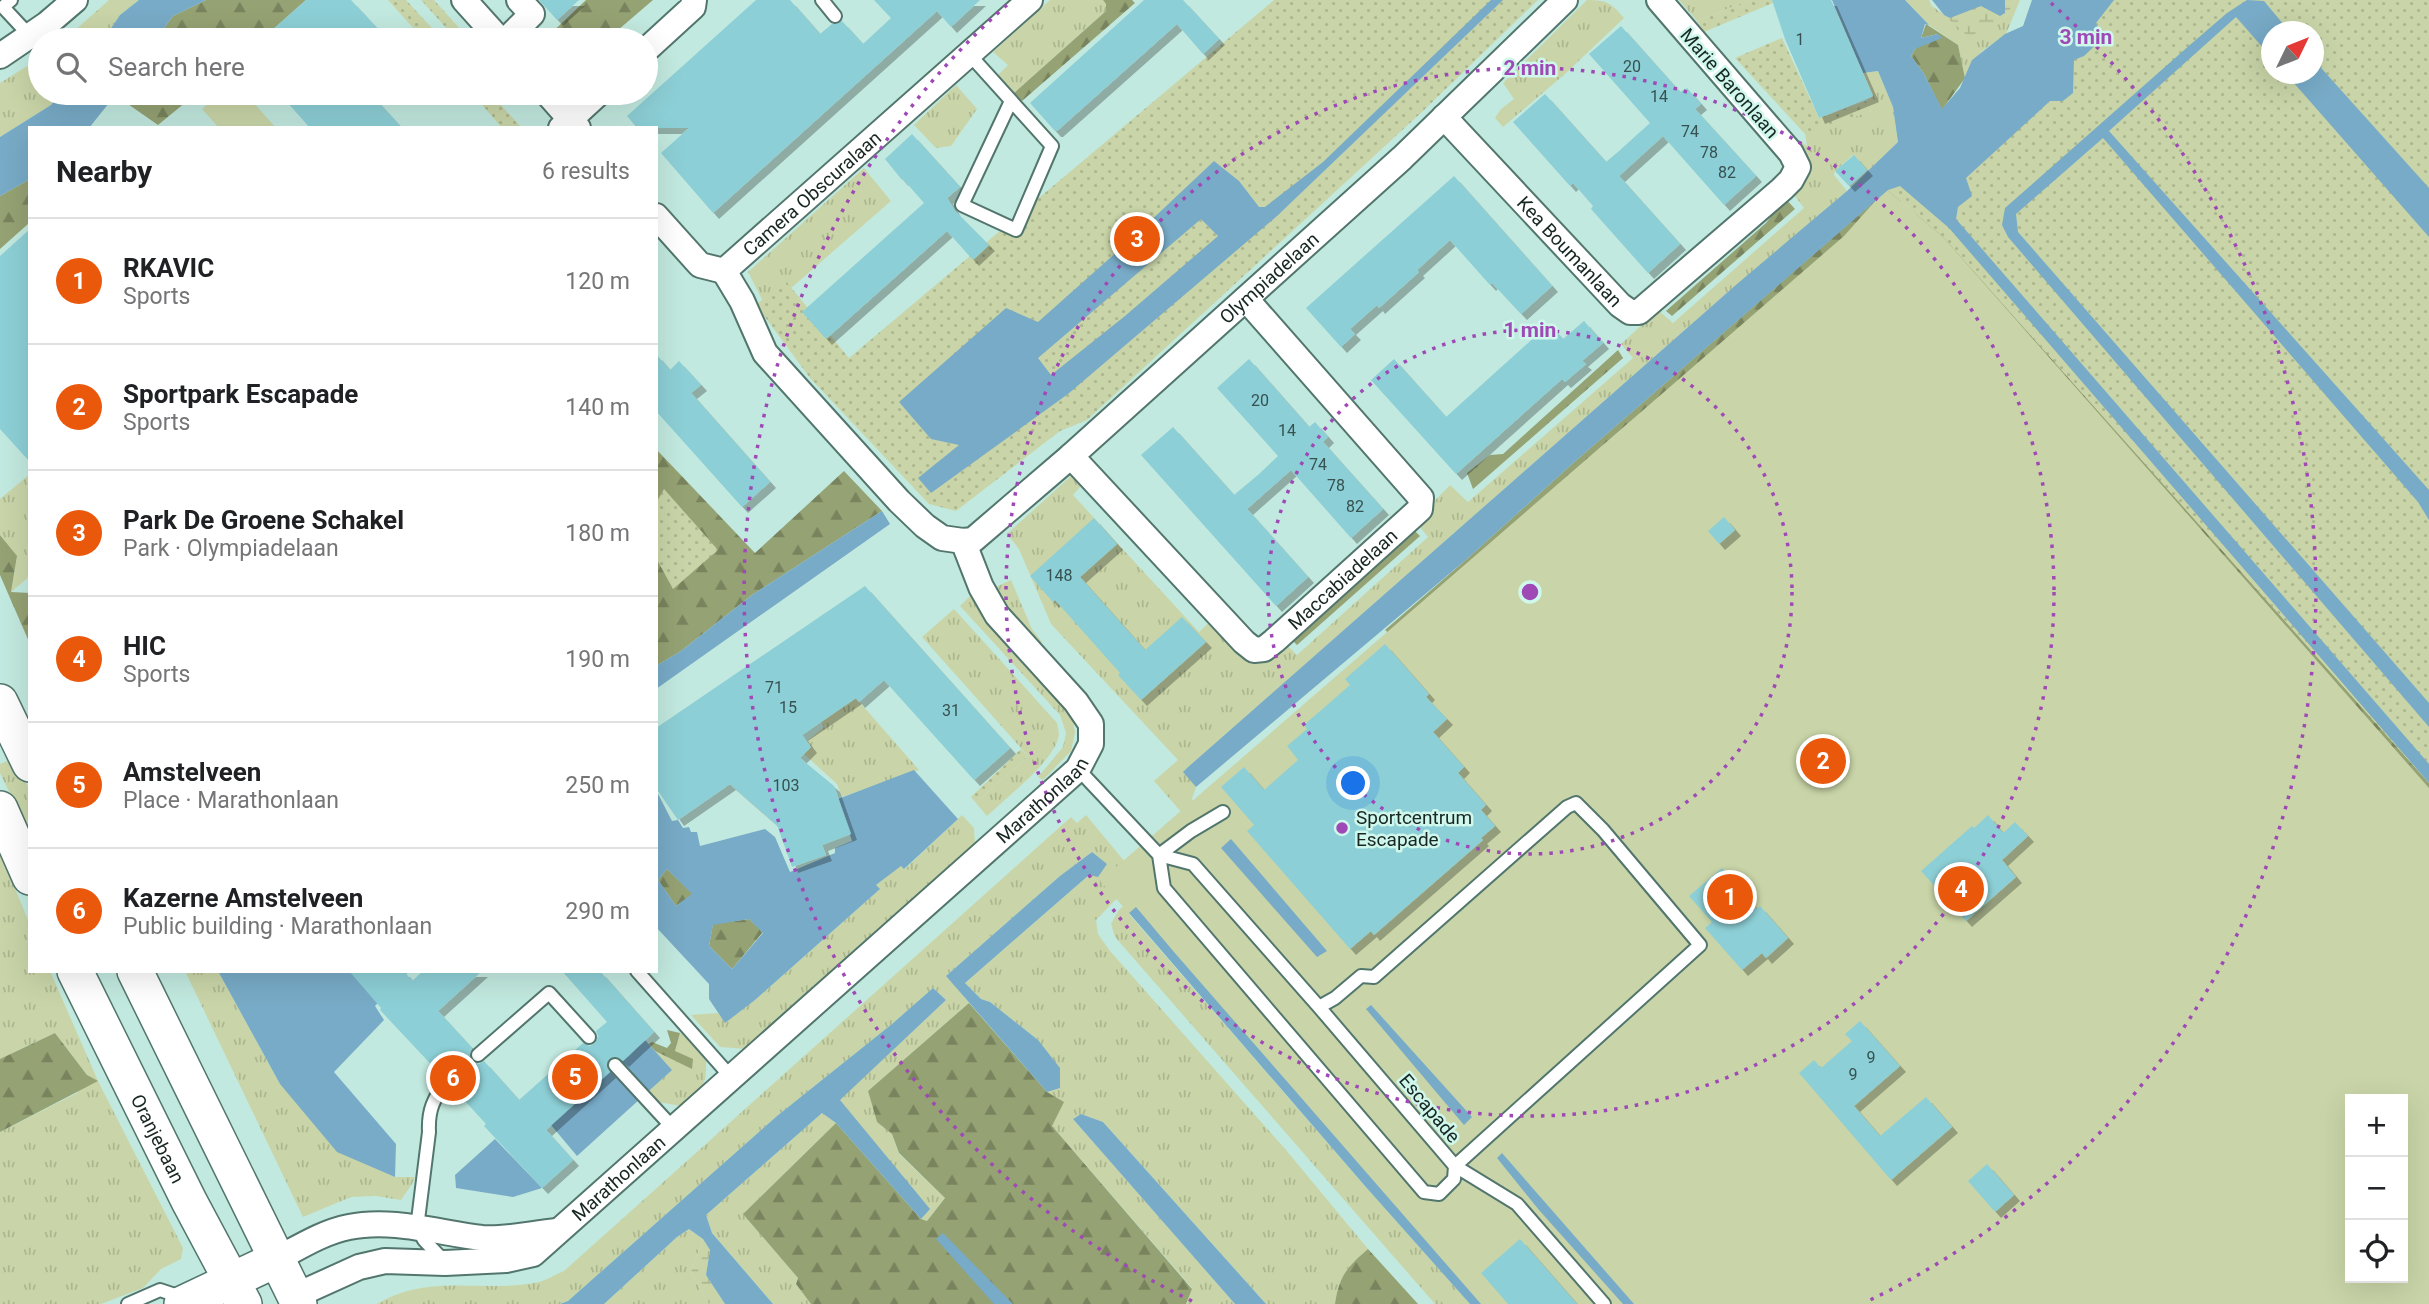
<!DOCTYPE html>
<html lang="en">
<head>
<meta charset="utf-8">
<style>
	:root { --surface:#fff; --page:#f6f6f6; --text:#202124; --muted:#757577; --line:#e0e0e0; --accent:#ea580c }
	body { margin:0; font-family:Roboto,sans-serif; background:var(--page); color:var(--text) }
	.controls { position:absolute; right:21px; bottom:21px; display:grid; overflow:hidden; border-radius:0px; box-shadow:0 7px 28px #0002 }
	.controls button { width:63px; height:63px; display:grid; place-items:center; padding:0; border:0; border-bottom:2px solid var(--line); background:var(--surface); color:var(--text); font:35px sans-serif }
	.compass { position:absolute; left:2261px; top:21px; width:63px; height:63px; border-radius:50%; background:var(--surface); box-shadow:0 7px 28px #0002; rotate:47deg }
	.you { position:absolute; left:1354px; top:784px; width:24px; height:24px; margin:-18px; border:5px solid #fff; border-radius:50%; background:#1a73e8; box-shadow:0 0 0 10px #1a73e833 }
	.badge { display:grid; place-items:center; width:46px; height:46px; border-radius:50%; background:var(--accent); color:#fff; font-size:23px; font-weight:700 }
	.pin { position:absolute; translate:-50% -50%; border:4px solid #fff; box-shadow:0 2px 7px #0006 }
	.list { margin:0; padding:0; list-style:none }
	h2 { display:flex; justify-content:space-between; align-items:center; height:91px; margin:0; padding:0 28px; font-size:30px }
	h2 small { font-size:23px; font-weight:400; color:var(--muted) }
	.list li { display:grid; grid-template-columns:46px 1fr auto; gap:21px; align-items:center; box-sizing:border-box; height:126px; padding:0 28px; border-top:2px solid var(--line) }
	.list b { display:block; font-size:26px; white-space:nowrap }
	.list p { margin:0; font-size:23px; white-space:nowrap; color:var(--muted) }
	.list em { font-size:23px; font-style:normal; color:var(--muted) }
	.icon { flex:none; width:38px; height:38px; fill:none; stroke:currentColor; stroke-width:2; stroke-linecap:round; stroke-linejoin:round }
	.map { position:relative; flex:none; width:2429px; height:1304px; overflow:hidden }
	.search { position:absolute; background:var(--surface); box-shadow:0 7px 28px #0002; left:28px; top:28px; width:630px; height:77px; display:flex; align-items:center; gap:18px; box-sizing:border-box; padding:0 24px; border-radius:38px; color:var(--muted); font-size:26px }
	.panel { position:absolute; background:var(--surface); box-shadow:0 7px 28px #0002; left:28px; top:126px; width:630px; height:847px; border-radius:0px }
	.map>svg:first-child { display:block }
</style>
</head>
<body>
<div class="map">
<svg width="2429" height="1304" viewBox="0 0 2429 1304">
	<defs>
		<pattern id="grass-tufts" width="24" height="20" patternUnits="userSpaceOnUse" patternTransform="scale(1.75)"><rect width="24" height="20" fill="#c9d5a8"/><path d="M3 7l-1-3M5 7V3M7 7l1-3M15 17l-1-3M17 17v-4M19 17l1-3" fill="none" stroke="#acb790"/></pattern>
		<pattern id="forest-firs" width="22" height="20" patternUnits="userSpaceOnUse" patternTransform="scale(1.75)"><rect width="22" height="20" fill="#95a273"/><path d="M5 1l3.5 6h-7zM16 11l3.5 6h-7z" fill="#79845e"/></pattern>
		<pattern id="wetland-marsh" width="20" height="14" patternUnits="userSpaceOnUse" patternTransform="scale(1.75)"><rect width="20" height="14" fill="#c9d5a8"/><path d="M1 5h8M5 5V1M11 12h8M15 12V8" fill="none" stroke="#acb790"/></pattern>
		<pattern id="park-dots" width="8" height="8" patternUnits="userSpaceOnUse" patternTransform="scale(1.75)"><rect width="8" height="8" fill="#c9d5a8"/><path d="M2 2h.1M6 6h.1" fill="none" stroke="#acb790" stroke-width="1.8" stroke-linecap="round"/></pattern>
		<filter id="shadow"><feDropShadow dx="6" dy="6" stdDeviation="0" flood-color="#0004"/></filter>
	</defs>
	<rect width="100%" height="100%" fill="#c2e9df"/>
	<path fill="url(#grass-tufts)" d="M109 0H139L120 15 103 40H64Z
		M1050 0H1103L1106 4V11L1013 94 997 76 1008 65 993 52Z
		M1587 0C1608 0 1611 3 1624 18L1566 73 1503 127 1495 118 1501 109 1514 99 1503 83Z
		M1679 0H1750L1697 21Z
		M1905 0H1929L1932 6 1970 34 2006 17 2015 0H2020L2006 34 1981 52 1965 78 1958 45 1929 25Z
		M40 58V93H61L51 105 0 137V83Z
		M1878 71 1893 107 1898 142 1868 171 1853 155 1835 171 1834 175 1847 191 1720 299 1185 770 1196 787 1192 799 1198 811 1190 822 1154 781 1178 760 1051 624 1019 549 1007 534 1071 476 1081 486 1073 495 1199 632 1215 617 1257 664 1284 642 1297 655 1428 537 1415 521 1450 485 1468 502 1633 358 1621 344 1658 310 1673 323 1804 208 1791 191 1810 175V162L1801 149V142L1807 146 1805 133 1871 111 1866 101 1873 96 1863 73Z
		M956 85 977 109 951 146 936 148 914 125Z
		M864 168 891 201 767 309 748 272Z
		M30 474V576L11 592 17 557 0 535V499Z
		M1011 580 1032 629 1042 642 1039 644 1010 610 996 587Z
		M971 595 1002 636 1070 709 1075 732 1071 751 1043 780 1038 777 1063 747 1066 733 1060 715 960 606Z
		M954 609 1057 723C1058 728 1060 734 1058 739 1052 762 1005 799 987 816L976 803 1028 756 922 637Z
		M856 698 919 770 842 797 837 784 804 754 811 747 807 741 824 727 821 722Z
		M14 758 30 791V835L0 773V764Z
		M962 815 974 828 975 846 746 1049 720 1047 691 1015 718 1013 725 1022 755 1000 879 890 875 886 901 865 905 869Z
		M1086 815 1130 868 1122 893 1096 920 1098 934 1110 951 1286 1150 1368 1249C1347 1267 1339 1276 1335 1304H1266L1103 1122 1081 1114 1073 1119 1235 1304H1186L1192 1288 1052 1126 1047 1092 1060 1088 1038 1040 990 1002 981 999 965 983 1089 875 1098 876 1092 852 1060 876 947 975 969 1003 868 1091 877 1122 892 1134 899 1154 945 1198 927 1221 921 1219 929 1209 839 1100 946 1000 933 988 892 1024 777 1116 568 1301 560 1304H377C432 1272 482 1294 539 1282 547 1280 556 1274 564 1271L1071 817 1077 823Z
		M0 852 30 925V971H50L98 1081 183 1248 181 1259 161 1269 143 1288 101 1304H0V1132L77 1093 87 1075 55 1033 0 1059Z
		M1129 900V914L1365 1186 1470 1304H1435L1115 937 1111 924 1118 911Z
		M185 971H218L280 1084 395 1177H415L412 1184 401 1200 376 1196 351 1197 303 1217Z
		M680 1033 683 1034 706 1060C707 1088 701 1089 681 1106L658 1102 648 1092 671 1070 655 1051 692 1068 675 1052Z
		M822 1113 836 1123 743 1214 798 1278 796 1284 811 1304H773L712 1233 706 1215Z
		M689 1229 703 1239 691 1272 709 1304H604L677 1237Z"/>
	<path fill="url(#forest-firs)" d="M206 0H306L261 40H155L173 16Z
		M586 0H653L611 36 614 40H544Z
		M1103 0H1132L1135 3 1022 101 1013 94 1106 11V4Z
		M1926 24 1958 45 1965 78 1942 110 1924 74 1911 56 1915 49 1938 34 1921 38Z
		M117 93H197L158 125 115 95Z
		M30 179V226L28 224 0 249V196Z
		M1900 186 2429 783V810L1903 200 1396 639 1385 630 1468 558 1572 464 1891 187Z
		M1785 198 1795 209 1672 316 1666 311 1766 223Z
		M1618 350 1623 358 1473 489 1467 473 1490 455 1503 454Z
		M656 449 755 553 844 471 882 511 752 595 681 651 656 666Z
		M1410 526 1420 536 1297 645 1288 636Z
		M0 535 17 556 11 592 30 593V644L0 575Z
		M667 869 693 894 676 906 658 880Z
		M749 919 763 932 732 969 709 946 713 924Z
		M969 1003 1047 1092 1064 1102 1052 1126 1192 1289 1186 1304H811L796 1284 798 1278 743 1214 836 1123 921 1219 927 1221 945 1198 899 1153 892 1134 877 1122 868 1091Z
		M667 1030 680 1033 675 1051 693 1059 692 1069 655 1051 649 1044 652 1042 667 1048 671 1043Z
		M55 1033 87 1075 98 1081 0 1132V1059Z
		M1368 1249 1418 1304H1335C1339 1276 1347 1267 1368 1249Z"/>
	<path fill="url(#wetland-marsh)" d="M2005 0H2015L2006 17 1969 37 1944 15 1980 4 2005 13Z
		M703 1239 710 1250 706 1275 725 1304H709L691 1272Z"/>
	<path fill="url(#park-dots)" fill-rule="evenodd" d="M388 0H406L443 40H424Z
		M421 0H434L470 40H457Z
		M1274 0H1538L1423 111 1087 420 1060 431 956 511 929 504 810 378 756 305 785 280 849 358Z
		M1750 0H1772L1773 3 1704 32 1697 21Z
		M2104 0H2429V783L1943 237 1886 189ZM2272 32H2314V74H2272Z
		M1782 38 1819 118 1866 101 1871 111 1805 134 1735 58Z
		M472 93H490L522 128H502Z
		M664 489 718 550 673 589 656 558V503Z
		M1021 749 1028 756 976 803 971 797Z"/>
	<path fill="#c9d5a8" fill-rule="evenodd" d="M220 93H245L276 128H219L202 109Z
		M1886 189 1943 237 2429 788V1304H1480L1172 954 1129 913 1100 881 1844 236ZM2350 1099H2403V1278H2350Z"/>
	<path fill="#78abc7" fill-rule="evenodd" d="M139 0H206L173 16 155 40H103L120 15Z
		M1491 0H1503L1277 216 1068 394 931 493 918 478 959 445 931 439 899 402 1006 308 1038 322 1128 242 1214 161 1239 181 1259 207H1265L1323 162ZM1201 219 1218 236 1125 316 1051 375 1038 358Z
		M1832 0H1905L1929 25 1925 24 1921 38 1938 34 1942 38 1915 49 1911 56 1924 74 1942 109 1960 88 1972 60 2005 34 2023 26 2032 0H2114L2096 23 2102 39 2084 56 2074 60 2073 93 2063 101H2050L1966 178 1972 196 1958 207 1956 219 2429 764V783L1949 228 1900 186 1888 190 1572 464 1468 558 1196 787 1183 772 1187 768 1737 284 1847 191 1898 142 1893 107 1878 71 1863 73Z
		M1932 0H2005V13L2000 16 1981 6 1950 18 1944 15Z
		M2247 0 2264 1 2289 31 2272 32 2271 57 2236 17 2109 131 2429 490V520L2418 502 2103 138 2016 214 2018 232 2429 703V727L2008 237 2002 225 2005 208 2191 44 2227 13Z
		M2314 60 2429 188V237L2286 74H2314Z
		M61 93H117L89 128H30V179L0 196V137L51 105Z
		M882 511 890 524 656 689V666L681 651 752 595Z
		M914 770 958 819 904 869 901 866 876 885 880 889 755 1000 725 1023 709 999V984L656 927V790L672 821 678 820 683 828 689 827 691 832H697L700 846 765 829 775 837 790 872 835 853V848L852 841 838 799ZM667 869 692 894 676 906 658 880ZM749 919 763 933 732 969 709 946 713 925Z
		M1231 839 1327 951 1317 957 1221 848Z
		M1092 852 1107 864 1098 877 1089 875 965 983 981 999 990 1002 1038 1040 1060 1068V1088L1047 1092 946 976 1060 876Z
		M1136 907 1174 952 1481 1304H1470L1365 1186 1129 913Z
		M218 971H409L375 1006 384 1020 334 1072 396 1144 395 1177 337 1152 280 1084Z
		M933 988 946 1000 840 1100 930 1209 921 1219 836 1123 822 1113 706 1215 712 1233 773 1304H725L706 1275 710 1250 703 1239 689 1229 677 1237 604 1304H560L568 1301 777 1116 892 1024Z
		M1371 1005 1472 1117 1464 1125 1366 1009Z
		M645 1040 672 1070 577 1156 551 1125Z
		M1081 1114 1103 1122 1266 1304H1235L1073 1119Z
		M495 1139 542 1188 513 1197 456 1188 455 1175Z
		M1502 1153 1634 1304H1623L1539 1210 1497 1158Z
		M943 1233 1013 1304H994L936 1239Z"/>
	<path fill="#8dcfd6" filter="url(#shadow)" d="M306 0H351L388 40H261Z
		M539 0H579L557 20Z
		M756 0H790L820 34 832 24H837L842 21 863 44 891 18 874 0H980L951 27 937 11 713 213 661 153 689 128H637L627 116Z
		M1144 0H1183L1219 39 1203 54 1177 24 1057 131H1055L1030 103Z
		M1772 0H1831L1873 96 1819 118 1785 39Z
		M1621 26 1680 92 1687 88 1701 104 1695 109 1756 176 1724 205 1663 136 1619 176 1680 244 1648 273 1591 209 1593 206 1573 183 1570 186 1513 122 1545 94 1606 162 1619 151 1650 123 1589 54Z
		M279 93H370L402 128H310Z
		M912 134 960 187 947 198 955 211 989 245 973 260 947 231 826 339 802 312 924 203 903 179 902 180 885 159Z
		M1854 155 1867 170 1849 186 1835 171Z
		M1454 176 1552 286 1521 314 1492 283 1490 285 1450 240 1417 270 1419 272 1379 308 1377 305 1350 329 1355 334 1341 347 1306 308Z
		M30 229V462L0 429V256Z
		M1584 321 1603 343 1582 361 1586 364 1565 382 1562 379 1456 474 1371 380 1394 359 1446 417 1549 324 1563 339Z
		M656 354 670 370 679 361 701 385 691 393 770 482 742 507 656 411Z
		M1249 359 1309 427 1315 422 1328 437 1323 442 1383 509 1351 538 1291 470 1247 509 1308 577 1276 606 1141 455 1173 427 1234 495 1259 474 1278 456 1217 388Z
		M1724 517 1735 530 1719 544 1708 531Z
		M1094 518 1117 544 1080 577 1145 650 1182 617 1206 642 1141 700 1118 675 1120 673 1055 600 1053 602 1030 576Z
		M865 586 1010 748 974 780 884 680 859 702 856 698 802 735 811 747 800 758 834 786 851 834 822 845 826 855 792 867 777 825 730 784 678 820 656 788V728Z
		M1385 644 1429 694 1426 697 1447 719 1433 732 1464 767 1458 773 1486 805 1481 810 1495 826 1481 838 1483 840 1374 935 1371 931 1350 949 1247 831 1254 825 1221 787 1244 767 1264 790 1298 760 1287 746 1307 729 1304 725 1350 685 1345 679Z
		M1988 815 2003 833 2015 822 2028 836 2002 860 2016 877 1966 921 1921 871 1972 826 1974 828Z
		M1722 868 1757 909 1760 906 1788 938 1766 958 1762 953 1742 970 1705 928 1712 922 1689 896Z
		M349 971H404L412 981 423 971H482L438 1011 472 1048 469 1056 472 1061 479 1064 484 1061 519 1100 583 1043 590 1046 595 1043 598 1036 596 1031 607 1022 562 971H600L654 1032 623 1061 617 1057 610 1058 606 1066 610 1072 546 1130 573 1160 542 1188 484 1126 486 1124 454 1089 457 1083 454 1076 449 1073 442 1076 380 1010 381 1008Z
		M1860 1021 1900 1066 1854 1106 1880 1136 1926 1097 1952 1127 1891 1180 1799 1073 1814 1060 1821 1068 1852 1041 1845 1034Z
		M1987 1164 2014 1195 1995 1212 1968 1181Z
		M1520 1239 1577 1304H1508L1481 1273Z"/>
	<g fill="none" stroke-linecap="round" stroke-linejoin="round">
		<defs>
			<path id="lane" d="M11 0 3 7 30 36
				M822 0 835 16
				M969 54 1052 146 1016 230 962 205 1011 101
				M1078 769 1159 855 1193 864 1319 1007 1455 1166 1517 1204 1604 1304
				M1159 855 1164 888 1424 1192 1439 1194 1454 1179 1455 1166
				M1159 855 1191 831 1223 812
				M637 971 731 1077
				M1319 1007 1335 998 1361 976 1374 977 1567 807 1576 803 1603 830 1700 945 1455 1166
				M478 1055 549 993 589 1037
				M615 1065 674 1129
				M444 1261 424 1240 417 1228 429 1132C428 1111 433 1097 448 1082
				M128 1304 160 1290 184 1298"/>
			<g id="street">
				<path d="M464 0 500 40"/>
				<path d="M506 40 532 14 519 0"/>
				<path d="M646 50 693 7 694 0"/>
				<path d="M0 56 47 24 75 0"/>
				<path d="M547 93 578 128"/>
				<path id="s1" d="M1444 117 1620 305 1630 312H1639L1782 189 1791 180 1798 167 1791 153 1659 0"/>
				<path d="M561 128 599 93"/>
				<path id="s2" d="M656 216 700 265 724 271 1030 0"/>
				<path id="s3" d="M724 271 742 301 765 353 899 501 925 526 942 538 963 541 973 540 1071 456 1402 158 1565 0"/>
				<path id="s4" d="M1071 456 1244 642 1254 650 1264 649 1274 641 1420 509 1421 498 1246 299"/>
				<path d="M275 1260C298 1248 323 1232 349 1227 392 1218 439 1233 482 1238 506 1240 533 1233 557 1231"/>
				<path id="s5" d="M295 1296 359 1267 385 1261 445 1263 506 1260 533 1254 1078 769 1091 744V724L1076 702 997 615 981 587 963 541"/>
			</g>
			<g id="secondary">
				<path d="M0 702 30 764"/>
				<path d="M0 809 30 877"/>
				<path id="s6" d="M75 971 189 1201 244 1304"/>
				<path d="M135 971 299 1304"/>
				<path d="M182 1304 275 1260"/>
			</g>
		</defs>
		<use href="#lane" stroke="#52766d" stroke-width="16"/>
		<use href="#street" stroke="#52766d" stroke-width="28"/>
		<use href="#secondary" stroke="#52766d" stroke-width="38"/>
		<use href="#lane" stroke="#fff" stroke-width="12"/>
		<use href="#street" stroke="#fff" stroke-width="24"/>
		<use href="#secondary" stroke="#fff" stroke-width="35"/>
	</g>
	<g fill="none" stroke="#9f49b6" stroke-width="3.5" stroke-dasharray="3.5 7">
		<circle cx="1530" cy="592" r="262"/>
		<circle cx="1530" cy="592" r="524"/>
		<path d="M1192 1301A786 786 0 0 1 1009 3M2051 3A786 786 0 0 1 1868 1301"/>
	</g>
	<circle fill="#9f49b6" stroke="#cff7ec" stroke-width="2.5" cx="1342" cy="828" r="7"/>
	<g text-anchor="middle" stroke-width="5" stroke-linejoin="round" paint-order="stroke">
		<g font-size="16" fill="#355150">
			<text x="1800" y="45">1</text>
			<text x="1632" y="72">20</text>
			<text x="1659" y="102">14</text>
			<text x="1690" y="137">74</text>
			<text x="1709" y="158">78</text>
			<text x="1727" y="178">82</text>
			<text x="1260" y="406">20</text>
			<text x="1287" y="436">14</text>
			<text x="1318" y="470">74</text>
			<text x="1336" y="491">78</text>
			<text x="1355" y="512">82</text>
			<text x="1059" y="581">148</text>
			<text x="774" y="693">71</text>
			<text x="788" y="713">15</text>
			<text x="951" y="716">31</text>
			<text x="786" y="791">103</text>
			<text x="1871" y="1063">9</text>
			<text x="1853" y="1080">9</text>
		</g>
		<g font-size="19" fill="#182723" stroke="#cff7ec">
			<text transform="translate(1730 83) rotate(49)" y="7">Marie Baronlaan</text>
			<text dy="7" stroke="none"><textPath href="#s2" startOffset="208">Camera Obscuralaan</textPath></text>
			<text dy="7" stroke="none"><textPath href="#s1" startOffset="184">Kea Boumanlaan</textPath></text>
			<text dy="7" stroke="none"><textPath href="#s3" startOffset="775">Olympiadelaan</textPath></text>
			<text dy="7" stroke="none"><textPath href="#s4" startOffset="382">Maccabiadelaan</textPath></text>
			<text dy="7" stroke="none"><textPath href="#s5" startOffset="928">Marathonlaan</textPath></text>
			<text transform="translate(1430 1108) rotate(50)" y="7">Escapade</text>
			<text dy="7" stroke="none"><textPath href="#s6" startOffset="187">Oranjebaan</textPath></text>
			<text dy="7" stroke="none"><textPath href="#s5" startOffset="360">Marathonlaan</textPath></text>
		</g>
		<g font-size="19" fill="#182723" stroke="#cff7ec" text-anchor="start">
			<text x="1356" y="824">Sportcentrum<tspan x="1356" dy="22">Escapade</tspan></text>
		</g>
	</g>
	<circle cx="1530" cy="592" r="10" fill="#9f49b6" stroke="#cff7ec" stroke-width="3.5"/>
	<g font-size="21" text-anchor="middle" font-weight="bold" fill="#9f49b6" stroke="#cff7ec" stroke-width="5" stroke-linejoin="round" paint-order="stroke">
		<text x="2086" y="44">3 min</text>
		<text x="1530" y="75">2 min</text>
		<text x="1530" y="337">1 min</text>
	</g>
</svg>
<div class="controls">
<button>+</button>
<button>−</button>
<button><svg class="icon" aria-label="locate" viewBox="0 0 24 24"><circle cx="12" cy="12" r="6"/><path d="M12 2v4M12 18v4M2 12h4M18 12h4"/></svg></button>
</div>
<svg class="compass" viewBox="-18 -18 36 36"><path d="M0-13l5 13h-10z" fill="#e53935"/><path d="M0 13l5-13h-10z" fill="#757577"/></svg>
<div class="you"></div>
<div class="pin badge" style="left:1730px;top:897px">1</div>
<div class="pin badge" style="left:1823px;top:761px">2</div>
<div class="pin badge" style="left:1137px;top:239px">3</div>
<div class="pin badge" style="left:1961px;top:889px">4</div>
<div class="pin badge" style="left:575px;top:1077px">5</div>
<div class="pin badge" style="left:453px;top:1078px">6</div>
<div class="search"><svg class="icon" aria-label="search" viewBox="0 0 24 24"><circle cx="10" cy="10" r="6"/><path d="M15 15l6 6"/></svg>Search here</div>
<section class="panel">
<h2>Nearby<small>6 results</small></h2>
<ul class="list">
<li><span class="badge">1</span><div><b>RKAVIC</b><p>Sports</p></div><em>120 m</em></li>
<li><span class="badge">2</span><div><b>Sportpark Escapade</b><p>Sports</p></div><em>140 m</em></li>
<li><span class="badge">3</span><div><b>Park De Groene Schakel</b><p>Park · Olympiadelaan</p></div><em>180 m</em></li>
<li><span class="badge">4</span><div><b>HIC</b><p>Sports</p></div><em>190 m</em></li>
<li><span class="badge">5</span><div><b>Amstelveen</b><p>Place · Marathonlaan</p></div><em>250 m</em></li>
<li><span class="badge">6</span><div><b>Kazerne Amstelveen</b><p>Public building · Marathonlaan</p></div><em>290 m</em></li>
</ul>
</section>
</div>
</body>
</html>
